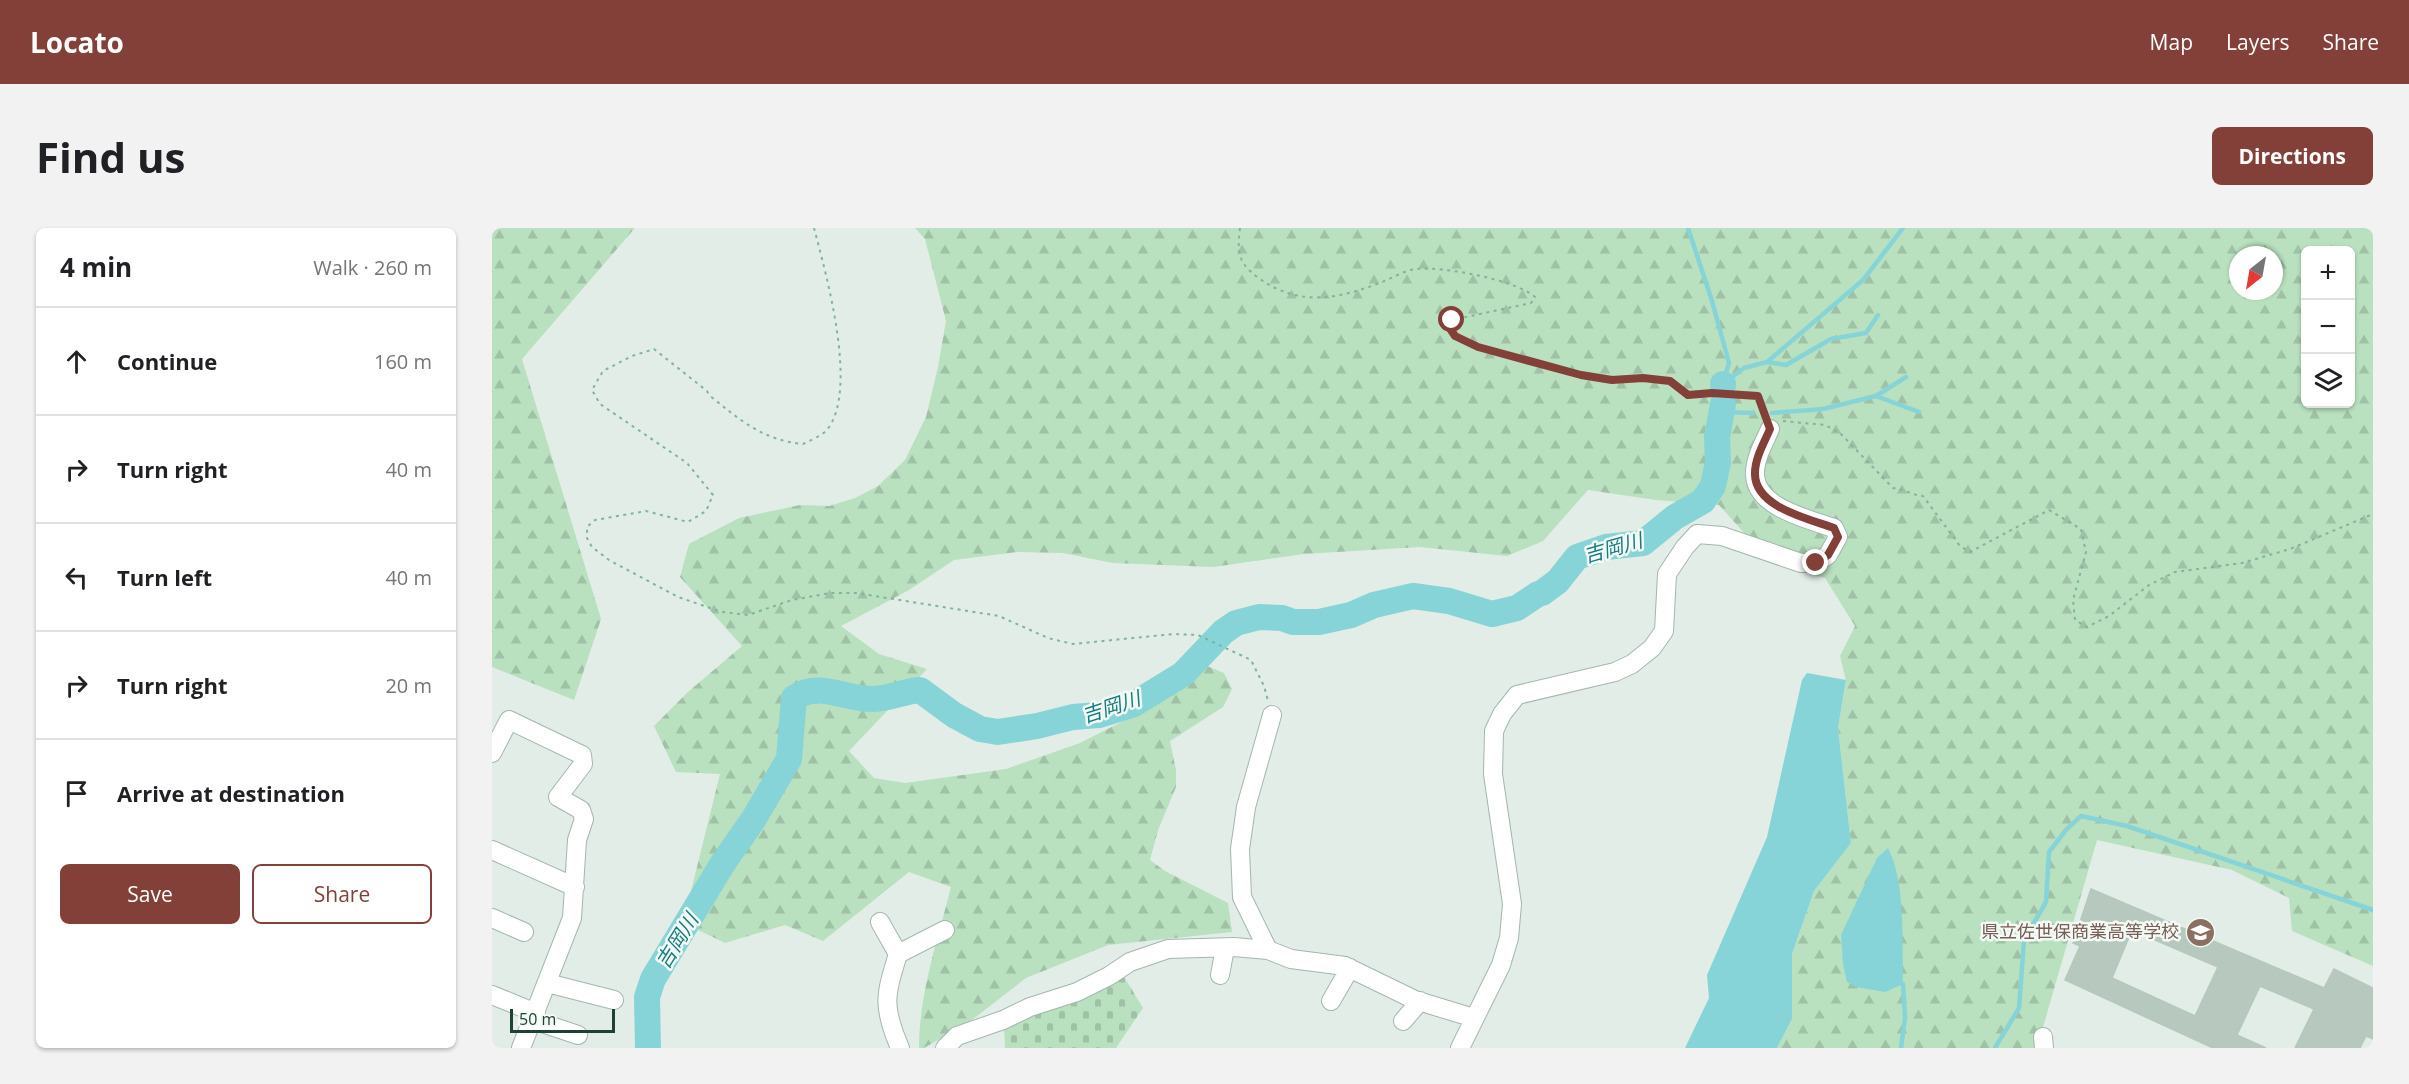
<!DOCTYPE html>
<html lang="en">
<head>
<meta charset="utf-8">
<style>
	:root { --surface:#fff; --page:#f2f2f2; --text:#202124; --muted:#757577; --line:#e0e0e0; --accent:#834038 }
	body { margin:0; font-family:"Open Sans","Noto Sans JP",sans-serif; background:var(--page); color:var(--text) }
	.controls { position:absolute; right:18px; top:18px; display:grid; overflow:hidden; border-radius:9px; box-shadow:0 2px 4px #0004 }
	.controls button { width:54px; height:54px; display:grid; place-items:center; padding:0; border:0; border-bottom:2px solid var(--line); background:var(--surface); color:var(--text); font:30px sans-serif }
	.compass { position:absolute; left:1737px; top:18px; width:54px; height:54px; border-radius:50%; background:var(--surface); box-shadow:0 2px 4px #0004; rotate:211deg }
	.scale { position:absolute; left:18px; bottom:15px; width:105px; box-sizing:border-box; padding-left:6px; border:3px solid #204034; border-top:0; font-size:16px; line-height:21px; white-space:nowrap; color:#204034; -webkit-text-stroke:4px #f3faf5; paint-order:stroke }
	.stop { position:absolute; width:18px; height:18px; margin:-14px; border:4px solid #834038; border-radius:50%; background:#fff }
	.stop.end { background:#834038; border-color:#fff; box-shadow:0 2px 6px #0008 }
	.list { margin:0; padding:0; list-style:none }
	h2 { display:flex; justify-content:space-between; align-items:center; height:78px; margin:0; padding:0 24px; font-size:26px }
	h2 small { font-size:20px; font-weight:400; color:var(--muted) }
	.list li { display:grid; grid-template-columns:39px 1fr auto; gap:18px; align-items:center; box-sizing:border-box; height:108px; padding:0 24px; border-top:2px solid var(--line) }
	.list b { display:block; font-size:22px; white-space:nowrap }
	.list em { font-size:20px; font-style:normal; color:var(--muted) }
	.actions { display:flex; gap:12px; padding:18px 24px }
	.actions a { flex:1; padding:14px 0; border:2px solid var(--accent); border-radius:9px; text-align:center; font-size:21px; color:var(--accent) }
	.actions .main { background:var(--accent); color:#fff }
	.icon { flex:none; width:33px; height:33px; fill:none; stroke:currentColor; stroke-width:2; stroke-linecap:round; stroke-linejoin:round }
	.map { position:relative; flex:none; width:1881px; height:820px; overflow:hidden; border-radius:9px }
	header { display:flex; align-items:center; gap:36px; box-sizing:border-box; height:84px; padding:0 30px; background:var(--accent); color:#fff }
	header strong { font-size:28px }
	nav { display:flex; gap:33px; margin-inline-start:auto; font-size:21px }
	.intro { display:flex; align-items:center; justify-content:space-between; box-sizing:border-box; height:144px; padding:0 36px }
	h1 { margin:0; font-size:42px }
	.button { padding:15px 27px; border-radius:9px; background:var(--accent); color:#fff; font-size:21px; font-weight:700 }
	main { display:flex; gap:36px; padding:0 36px }
	aside { flex:1; background:var(--surface); border-radius:9px; box-shadow:0 2px 4px #0004 }
	.map>svg:first-child { display:block }
</style>
</head>
<body>
<header>
<strong>Locato</strong>
<nav><a>Map</a><a>Layers</a><a>Share</a></nav>
</header>
<div class="intro"><h1>Find us</h1><a class="button">Directions</a></div>
<main>
<aside>
<h2>4 min<small>Walk · 260 m</small></h2>
<ul class="list">
<li><svg class="icon" aria-label="ahead" viewBox="0 0 24 24"><path d="M12 20V5M6 11l6-6 6 6"/></svg><div><b>Continue</b></div><em>160 m</em></li>
<li><svg class="icon" aria-label="right" viewBox="0 0 24 24"><path d="M7 20v-9h11M14 6l5 5-5 5"/></svg><div><b>Turn right</b></div><em>40 m</em></li>
<li><svg class="icon" aria-label="left" viewBox="0 0 24 24"><path d="M17 20v-9H6M10 6l-5 5 5 5"/></svg><div><b>Turn left</b></div><em>40 m</em></li>
<li><svg class="icon" aria-label="right" viewBox="0 0 24 24"><path d="M7 20v-9h11M14 6l5 5-5 5"/></svg><div><b>Turn right</b></div><em>20 m</em></li>
<li><svg class="icon" aria-label="arrive" viewBox="0 0 24 24"><path d="M6 21V4h12l-3 4 3 4H6"/></svg><div><b>Arrive at destination</b></div></li>
</ul>
<div class="actions"><a class="main">Save</a><a>Share</a></div>
</aside>
<div class="map">
<svg width="1881" height="820" viewBox="0 0 1881 820">
	<defs>
		<pattern id="forest-firs" width="22" height="20" patternUnits="userSpaceOnUse" patternTransform="scale(1.5)"><rect width="22" height="20" fill="#b9e0bf"/><path d="M5 1l3.5 6h-7zM16 11l3.5 6h-7z" fill="#9fc1a5"/></pattern>
		<pattern id="cemetery-stones" width="16" height="16" patternUnits="userSpaceOnUse" patternTransform="scale(1.5)"><rect width="16" height="16" fill="#b9e0bf"/><path d="M2 7V4a2 2 0 0 1 4 0v3zM10 15v-3a2 2 0 0 1 4 0v3z" fill="#9fc1a5"/></pattern>
	</defs>
	<rect width="100%" height="100%" fill="#e2ede7"/>
	<path fill="url(#forest-firs)" fill-rule="evenodd" d="M0 0H143L30 131 109 391 82 472 0 439Z
		M423 0H1881V738L1800 703 1797 670 1740 642 1605 612 1545 820H1285L1300 791V726L1322 663 1359 615 1346 500 1354 453 1348 428 1363 398 1333 350 1279 335 1227 277 1164 272 1096 262 1051 313 1015 328 928 319 812 326 721 339 621 335 571 325 525 324 462 332 417 362 349 398 387 426 435 441 357 523 382 550 413 555 514 541 588 515 649 484 682 453 715 438 732 445 740 461 731 479 678 513 684 542V559L666 602 658 632 673 643 736 675 740 704 616 717 534 750 476 795 432 820H427C427 765 446 711 459 659L417 644 331 713 293 697 233 715 204 701 198 667 228 546 184 544 162 498 196 464 250 418 188 349 197 316 247 290 308 277 337 278 363 270 386 258 413 232 434 189 446 139 454 93 433 11ZM1814 22H1858V176H1814ZM1746 27H1782V63H1746Z"/>
	<path fill="url(#cemetery-stones)" d="M631 747 651 780 624 820H513L512 795Z"/>
	<path fill="#86d4d7" d="M1315 445 1354 452 1346 500 1359 615 1322 663 1300 726V791L1285 820H1193L1217 770 1215 747 1275 609 1310 452Z
		M1396 620C1414 654 1410 717 1411 756L1393 764 1364 759 1355 754 1351 736 1349 707 1385 630Z"/>
	<g fill="none" stroke-linecap="round" stroke-linejoin="round">
		<path stroke="#86d4d7" stroke-width="4.5" d="M1196 0 1220 73 1237 135 1231 155
			M1275 134 1294 137 1339 111 1374 105 1386 87
			M1231 156 1252 140 1275 134 1371 52 1411 0
			M1384 168 1427 184
			M1231 184 1261 185
			M1280 185 1331 181 1384 168 1414 149
			M1409 820 1413 790 1411 756
			M1503 820 1527 780 1532 712 1554 674 1557 624 1574 602 1589 588 1635 598 1881 682"/>
		<path stroke="#86d4d7" stroke-width="26" d="M1231 156V157
			M156 820 155 769 161 751 231 635 261 592 297 531 302 470C328 452 353 472 381 471 397 471 412 463 428 462L462 487 488 501 506 504 545 498 581 489 607 487 642 476 691 446 731 404 744 395 767 389 790 390 801 394H827L859 387 882 377 921 368 957 373 1000 386 1025 380 1046 366 1050 365 1066 353 1085 329 1114 319 1151 315 1183 289 1211 273 1221 258 1226 234 1225 209 1231 176"/>
	</g>
	<path fill="#b7c9bf" stroke="#b4c8bd" stroke-width="1.5" fill-rule="evenodd" d="M1599 661 1832 760 1842 741 1881 760V811L1874 808 1868 820H1803L1822 781 1768 758 1745 807 1774 820H1721L1573 752 1588 718 1581 715ZM1640 702 1726 739 1703 788 1620 750Z"/>
	<g fill="none" stroke-linecap="round" stroke-linejoin="round">
		<defs>
			<path id="minor" d="M0 525 17 492 90 527 91 536 66 569 89 582 92 591 85 612 80 690 29 820
				M0 622 83 659
				M0 690 32 704
				M388 694 406 726C393 768 390 778 408 820
				M776 722 750 669 748 621 754 579 780 487
				M406 726 453 702
				M728 747 733 720
				M55 755 122 772
				M0 767 44 785
				M839 773 858 740
				M41 792 86 807
				M911 793 928 773
				M1551 809 1552 820
				M453 820 465 808 511 792 538 779 585 764 617 748 638 734 676 721 742 719 776 722 799 731 853 738 923 772 982 790
				M968 820 1009 737 1017 710 1020 676 1001 546 1002 503 1010 486 1025 467 1123 444 1140 436 1160 420 1172 403 1175 346 1193 319 1205 306 1230 308 1309 335H1324L1336 327 1346 309 1342 300C1316 291 1262 279 1263 245 1263 230 1272 215 1278 201"/>
		</defs>
		<use href="#minor" stroke="#a4b6ae" stroke-width="20"/>
		<path stroke="#80b49d" stroke-width="2" stroke-dasharray="3 4.5" stroke-linecap="butt" d="M322 0C334 46 367 162 335 202 329 208 319 212 311 216 270 212 248 192 217 167L215 163 162 121 140 128 111 143 100 162 108 176 195 235 221 267 214 283 196 294 154 283 103 292 95 299V310L100 319 117 332 186 369 230 384 256 387 300 372 338 365H364L507 388 556 410 581 416 681 406 706 407 759 432 772 458 776 473
			M748 0C745 26 746 35 768 51 808 79 847 71 890 54 901 50 913 42 924 41 951 38 1024 52 1043 69L1039 75 960 92 957 100 963 108 986 119 1089 147 1120 152 1151 150 1178 153 1196 167 1220 165 1266 168 1273 187
			M1291 193 1333 197 1348 205 1401 260C1412 261 1420 267 1431 268L1468 318 1478 324 1557 282 1589 301 1594 324 1581 372 1583 392 1595 399 1617 388 1657 357 1683 344 1750 335 1798 321 1881 286"/>
		<use href="#minor" stroke="#fff" stroke-width="18"/>
	</g>
	<g fill="none" stroke-linecap="round" stroke-linejoin="round">
		<path stroke="#834038" stroke-width="8" d="M960 92 957 99 963 108 986 119 1089 147 1120 152 1151 150 1178 153 1196 167 1220 165 1266 168 1278 201C1272 215 1263 230 1263 245 1262 279 1317 291 1342 300L1346 309 1336 327 1324 335"/>
	</g>
	<defs>
		<symbol id="school-disc" viewBox="-11 -11 22 22"><circle r="9.5" fill="#8d6e63" stroke="#f3faf5"/><path d="M0-5L7-2L0 1L-7-2ZM-4 1L0 2.5L4 1V4Q0 6-4 4Z" fill="#fff"/></symbol>
	</defs>
	<g fill-rule="evenodd">
		<use href="#school-disc" x="1692" y="688" width="33" height="33"/>
	</g>
	<g text-anchor="middle" stroke-width="5" stroke-linejoin="round" paint-order="stroke">
		<g font-size="18" fill="#785e54" stroke="#f3faf5" text-anchor="end">
			<text x="1687" y="710">県立佐世保商業高等学校</text>
		</g>
		<g font-size="20" font-style="italic" fill="#157d81" stroke="#f3faf5">
			<text transform="translate(1121 320) rotate(-16)" y="7">吉岡川</text>
			<text transform="translate(619 479) rotate(-18)" y="7">吉岡川</text>
			<text transform="translate(185 713) rotate(-58)" y="7">吉岡川</text>
		</g>
	</g>
</svg>
<div class="controls">
<button>+</button>
<button>−</button>
<button><svg class="icon" aria-label="layers" viewBox="0 0 24 24"><path d="M12 4l9 5-9 5-9-5zM3 14l9 5 9-5"/></svg></button>
</div>
<svg class="compass" viewBox="-18 -18 36 36"><path d="M0-13l5 13h-10z" fill="#e53935"/><path d="M0 13l5-13h-10z" fill="#757577"/></svg>
<div class="scale">50 m</div>
<div class="stop" style="left:960px;top:92px"></div>
<div class="stop end" style="left:1324px;top:335px"></div>
</div>
</main>
</body>
</html>
